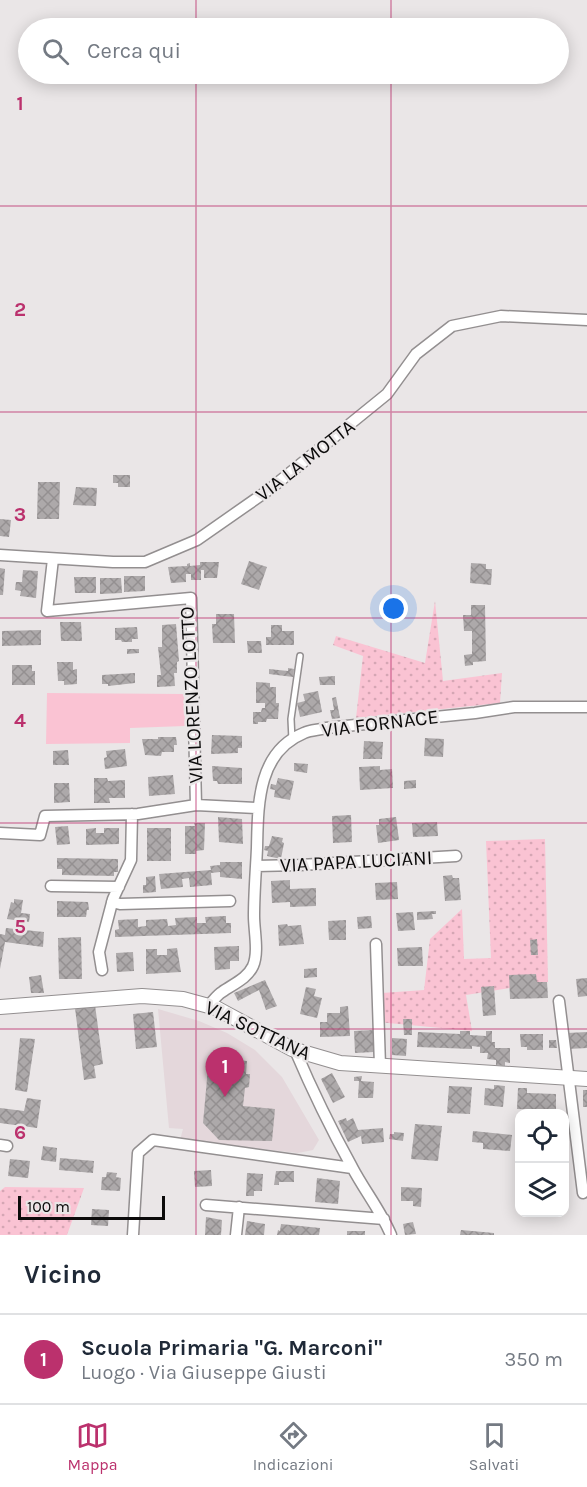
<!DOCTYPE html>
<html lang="it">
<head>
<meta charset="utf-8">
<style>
	:root { --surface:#fff; --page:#f6f6f7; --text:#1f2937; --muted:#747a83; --line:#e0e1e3; --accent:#bb316d }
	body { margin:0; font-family:Karla,sans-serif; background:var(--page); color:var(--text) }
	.controls { position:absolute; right:18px; bottom:18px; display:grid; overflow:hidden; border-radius:12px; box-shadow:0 3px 15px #0003 }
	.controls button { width:54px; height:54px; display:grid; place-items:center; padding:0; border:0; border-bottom:2px solid var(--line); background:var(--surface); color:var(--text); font:30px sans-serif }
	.scale { position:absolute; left:18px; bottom:15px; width:147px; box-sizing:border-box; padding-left:6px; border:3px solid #0c0b0b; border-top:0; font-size:16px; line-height:21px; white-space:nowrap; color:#0c0b0b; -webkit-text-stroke:4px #eae6e7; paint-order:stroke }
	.you { position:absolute; left:394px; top:609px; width:21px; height:21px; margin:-15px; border:4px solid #fff; border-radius:50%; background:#1a73e8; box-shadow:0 0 0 9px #1a73e833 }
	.badge { display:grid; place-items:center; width:39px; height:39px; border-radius:50%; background:var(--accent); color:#fff; font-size:20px; font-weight:700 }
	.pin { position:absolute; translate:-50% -50px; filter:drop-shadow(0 2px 3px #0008) }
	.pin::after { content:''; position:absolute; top:32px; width:21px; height:18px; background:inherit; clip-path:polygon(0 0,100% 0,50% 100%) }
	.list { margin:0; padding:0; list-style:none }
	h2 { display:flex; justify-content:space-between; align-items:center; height:78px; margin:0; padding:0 24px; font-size:26px }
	h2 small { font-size:20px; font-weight:400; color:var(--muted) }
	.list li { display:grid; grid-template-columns:39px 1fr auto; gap:18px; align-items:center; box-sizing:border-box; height:90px; padding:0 24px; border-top:2px solid var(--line) }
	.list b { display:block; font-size:22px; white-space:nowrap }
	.list p { margin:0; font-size:20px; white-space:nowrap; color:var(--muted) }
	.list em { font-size:20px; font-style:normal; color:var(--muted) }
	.icon { flex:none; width:33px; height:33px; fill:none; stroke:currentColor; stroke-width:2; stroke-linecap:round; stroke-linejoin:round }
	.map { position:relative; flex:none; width:587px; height:1235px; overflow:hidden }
	.search { position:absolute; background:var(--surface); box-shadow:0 3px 15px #0003; left:18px; right:18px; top:18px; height:66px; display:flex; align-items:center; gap:15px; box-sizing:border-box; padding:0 21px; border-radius:33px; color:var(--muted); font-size:22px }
	.sheet { height:168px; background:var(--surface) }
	nav { display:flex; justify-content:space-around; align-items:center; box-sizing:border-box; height:84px; border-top:2px solid var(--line); background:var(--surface); font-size:16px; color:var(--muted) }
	nav a { display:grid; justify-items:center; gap:3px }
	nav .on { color:var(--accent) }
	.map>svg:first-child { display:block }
</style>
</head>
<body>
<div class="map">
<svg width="587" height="1235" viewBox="0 0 587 1235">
	<defs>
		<pattern id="green-dots" width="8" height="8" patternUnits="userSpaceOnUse" patternTransform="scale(1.5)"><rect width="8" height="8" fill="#fac3d3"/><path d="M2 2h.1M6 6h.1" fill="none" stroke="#d5a6b4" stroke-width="1.8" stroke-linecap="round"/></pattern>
		<pattern id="building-cross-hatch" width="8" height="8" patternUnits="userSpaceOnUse" patternTransform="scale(1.5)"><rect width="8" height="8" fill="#ada9aa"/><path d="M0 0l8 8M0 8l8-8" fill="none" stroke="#949091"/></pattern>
	</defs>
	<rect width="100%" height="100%" fill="#eae6e7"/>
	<path fill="#e4d7db" d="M158 1009 199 1021 227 1033 255 1050 282 1077 319 1140 313 1150 298 1153 180 1140 183 1129 169 1128Z"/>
	<path fill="url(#green-dots)" d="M435 601 443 681 502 673 500 703 356 718 363 656 333 645 336 636 425 663Z
		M545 839 548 982 466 995 472 1031 378 1022 382 993 424 990 430 939 462 909 464 959 491 958 486 841Z
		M5 1187 84 1188 67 1235H0V1191Z"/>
	<path fill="#fac3d3" d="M47 693 184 694 185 726 130 728V743L46 744Z"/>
	<path fill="url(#building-cross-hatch)" d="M113 475H130V487H118V483H113Z
		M38 482H60L59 519H37Z
		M76 487 97 488 96 506 73 505Z
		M0 519 11 520 9 537 0 536Z
		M249 561 267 567 259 590 241 584Z
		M200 562H219L217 578H204V570H201V580H191V574H186V582L171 583 168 567 187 566V564L190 563V566L200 565Z
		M471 563 486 564V569H492L491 585 470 583Z
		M0 568 5 569 3 595H0Z
		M23 570 38 571 36 598 20 596 21 591 15 590 16 582H22Z
		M124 576H145V591L124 592Z
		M74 577H96V593H75Z
		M100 578H121L122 593 100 594Z
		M471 605H485L486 661 473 662V665L465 666 464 655 472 654V631H464L463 615H471Z
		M216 614H234L235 643H213L212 624H216Z
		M60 622H81L82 641H61Z
		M176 624 179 661 177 662V673H174L175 686 157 687V675H161L158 647H162V625Z
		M271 625H282V631H294V645H266V637H271Z
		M137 627 138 639H132V642H122L121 640H115V628Z
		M41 630V645L2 646V631Z
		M247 641H261L262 653H248Z
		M127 649H139V653L127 654Z
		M57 662H73V670L77 669V684L64 685V681H58Z
		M12 665H32V671H35V685H12Z
		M288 668 294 669 293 677 269 674V669L288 671Z
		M135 673V683L108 686V684H102V675Z
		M335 676V685H320L319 677Z
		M256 682 270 683V687H276V703H279L278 719H267L266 722H258V724H253V712H261L262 708H265V703H256Z
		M318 691 322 712 300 717 297 703 305 701 303 694Z
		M336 697 340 718 332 719 330 710H334L332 698Z
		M212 735 242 736V748H238V753L211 754Z
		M158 737H176L177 745H174V752H162L161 756 145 755 142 739H158Z
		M425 738 444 739 443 757 424 756Z
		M364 741 383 742 382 759H363Z
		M125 749 127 766 105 769 104 758 107 757 106 751Z
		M68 750 69 765H53V751Z
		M294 763 308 764 307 773 294 771Z
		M212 766 242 768V784H218L217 781H213Z
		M380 766V770L392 769 393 788 360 790 359 767Z
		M173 775 175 794 149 796 148 777Z
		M94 778H107L108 781 125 780V798H109L110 803H94Z
		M278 778 294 781 290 800 274 797 275 790 270 789 271 784 276 785Z
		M416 780V788L404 789V781Z
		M54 783H69L70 802 54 803Z
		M351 815 352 842 333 843 332 816Z
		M218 817 242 819 243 844 219 842Z
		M396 817 399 840 378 843 376 825H379V819Z
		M437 822 438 836 413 837 412 823Z
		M194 823H205L204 850 196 851V854H185V826H195Z
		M68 826 70 844 57 845 55 827Z
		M96 828V833H104V828H119V844L86 845V829Z
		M147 828H171V861H147Z
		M272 836 283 838 282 842 284 843 281 859 267 856 268 851 264 850 265 846H269Z
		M57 858 118 859V872H114V876L62 875V869H57Z
		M220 862H242V879L220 877V872L211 873 212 885 190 887 189 878 182 879 183 887 161 889 159 874 211 870 210 866 220 865Z
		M452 875 453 878H459L461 900 445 901 443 876Z
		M155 876 156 892 143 893V885H146V877Z
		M290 880V889L316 888V906L290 907V902L272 903 271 881Z
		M397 882 398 899 376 900 375 883Z
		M14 899 23 900 21 913 30 914 29 922 7 919 11 902 14 903Z
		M57 901 88 902 89 910H87L86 917H57Z
		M436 911V914H432L433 919 417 920V912Z
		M413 912 415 930 398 931 396 913Z
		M226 916V923H231V933L115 937V930L119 929 118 920 138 919V927L146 926V920L167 919 168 926 176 925 175 918 197 917V923H206L205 917Z
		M371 916 372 928 358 929 357 917Z
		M346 920V940H329L328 921Z
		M287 924 288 926 301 925 304 944 279 946 278 925Z
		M6 928 44 932 43 947 5 942 0 969V934L5 935Z
		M81 937 82 979H59L58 938Z
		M537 939 538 955H531L530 940Z
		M239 946V961H230V969L215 970 214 947Z
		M422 947 423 966H398L397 948Z
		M177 948 181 972 146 974V949H157V955H167V949Z
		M133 952 134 971 117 972 116 953Z
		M317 968V977L304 978V969Z
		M536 974 537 982H547L548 998 510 999 509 975Z
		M41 975 44 993H31L29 977Z
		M587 978V996L578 997 576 979Z
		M265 980 277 1006 266 1010 259 990 238 1001 234 993Z
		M494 986 496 1015 483 1016 481 987Z
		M306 987 316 989 314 996 322 998 317 1018 300 1014Z
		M95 1005 103 1064 94 1066 96 1078 84 1080 75 1008Z
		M348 1006 350 1036 320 1037V1022H327V1013H340V1007Z
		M153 1012 157 1047 136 1049 133 1014Z
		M403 1019H412V1035H404Z
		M373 1030 374 1052 355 1053 354 1031Z
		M460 1031H470V1035L486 1036V1031H492V1042H495V1048H510V1063L505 1062V1066L496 1065V1060L487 1059 488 1053H480V1047L472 1046V1049L417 1047 418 1032 460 1034Z
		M587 1032V1048L568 1049 567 1033Z
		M520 1034H543V1050H527V1047H521Z
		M20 1038 35 1039 27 1092 15 1090Z
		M392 1038 407 1039 406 1056 392 1055Z
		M549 1040H556L557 1048H549Z
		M209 1057 247 1061 246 1074H250L249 1087 245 1088 243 1106 275 1109 272 1141 219 1140 203 1123Z
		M332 1073 345 1097 333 1103 321 1079Z
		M362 1076 361 1081 374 1082 373 1098H358L359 1081H354V1077Z
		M494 1085 505 1086 503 1107 484 1105 485 1088 494 1089Z
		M449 1086 472 1087 470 1114 447 1113Z
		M518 1088H527V1093L556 1094V1110L517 1109Z
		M583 1090H587V1107H583Z
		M27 1098 41 1100 37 1128 0 1123V1108L24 1111Z
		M346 1118 347 1121 353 1118 358 1130 383 1128 384 1142 362 1144 361 1136 348 1142 338 1121Z
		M415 1124 442 1126 438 1161 411 1159Z
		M473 1131 512 1135 510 1151 483 1149V1143L472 1142Z
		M394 1132 404 1133 403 1141 389 1139 390 1134H394Z
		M43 1146 57 1148 56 1162 41 1160Z
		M60 1158 94 1161 93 1173 59 1170Z
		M10 1159 30 1161 28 1178 8 1176Z
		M211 1170 212 1186 195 1187 194 1171Z
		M276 1171H294V1182H279V1185H274Z
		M107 1172 117 1173 116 1177 121 1178 120 1191 101 1190 102 1177H106Z
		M247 1173 263 1174 262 1191H254V1196H246Z
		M317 1178 340 1181 338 1204 315 1202Z
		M401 1187 422 1188 421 1207 413 1206V1201H401Z
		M92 1209 109 1210 108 1226 91 1225Z
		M206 1217 222 1220 221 1235H205Z
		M247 1221 265 1224 264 1235H245Z
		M413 1222 416 1234 405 1235 403 1224Z
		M281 1224 320 1228 319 1235H277L278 1230 280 1231Z
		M461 1230 494 1233V1235H460Z
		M347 1231H365V1235H347Z"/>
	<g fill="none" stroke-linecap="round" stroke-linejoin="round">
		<defs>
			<path id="service" d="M292 740 291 719 300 656"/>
			<path id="minor" d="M0 555 113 562H145L197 540 270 489 387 394 416 354 452 326 501 316 587 320
				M53 559 47 611 191 598 196 805
				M0 833 40 835 45 816 138 814 196 805 258 808
				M256 866 300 865 456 856
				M51 886 119 887
				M112 902 120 904 230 901
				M376 944 380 1066
				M102 970 99 952 113 899 131 860 132 814
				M559 1001 583 1193
				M209 1005C213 1001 217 995 222 992 233 984 247 979 253 966 259 952 254 931 254 916 254 893 256 870 257 848 258 806 257 752 304 733 310 730 319 730 326 728L475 713 514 707H587
				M295 1050C312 1090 331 1129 352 1167 364 1190 381 1211 391 1235
				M0 1145 7 1146
				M206 1205 384 1219
				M133 1235 138 1153 153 1140 352 1168
				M236 1235 239 1207"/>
			<path id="tertiary" d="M0 1007 142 996 183 999 216 1008 292 1049 340 1063 587 1079"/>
		</defs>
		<use href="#service" stroke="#938f90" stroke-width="8"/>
		<use href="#minor" stroke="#938f90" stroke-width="13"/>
		<use href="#tertiary" stroke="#938f90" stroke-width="16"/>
		<use href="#service" stroke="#fff" stroke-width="5"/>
		<use href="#minor" stroke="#fff" stroke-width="10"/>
		<use href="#tertiary" stroke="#fff" stroke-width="14"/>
	</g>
	<path fill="none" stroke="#bb316d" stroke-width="1.5" stroke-opacity="0.55" d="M196 0V28M391 0V28M196 74V1235M391 74V1235M0 206H587M0 412H587M0 618H587M0 823H587M0 1029H587"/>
	<g text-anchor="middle" stroke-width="5" stroke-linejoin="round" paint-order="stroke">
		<g font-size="20" fill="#0c0b0b" stroke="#eae6e7">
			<text transform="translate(305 460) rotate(-38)" y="7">VIA LA MOTTA</text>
			<text transform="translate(191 695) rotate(-93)" y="7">VIA LORENZO LOTTO</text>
			<text transform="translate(380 723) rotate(-7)" y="7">VIA FORNACE</text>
			<text transform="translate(356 861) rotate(-3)" y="7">VIA PAPA LUCIANI</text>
			<text transform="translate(258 1030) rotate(25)" y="7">VIA SOTTANA</text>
		</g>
	</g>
	<g font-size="20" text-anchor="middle" font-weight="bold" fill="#bb316d" stroke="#eae6e7" stroke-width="5" stroke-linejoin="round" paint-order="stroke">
		<text x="20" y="110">1</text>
		<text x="20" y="316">2</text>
		<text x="20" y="521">3</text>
		<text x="20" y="727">4</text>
		<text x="20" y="933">5</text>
		<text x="20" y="1139">6</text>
	</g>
</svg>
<div class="controls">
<button><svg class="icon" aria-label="locate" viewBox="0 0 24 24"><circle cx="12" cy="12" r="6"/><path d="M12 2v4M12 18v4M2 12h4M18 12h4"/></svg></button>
<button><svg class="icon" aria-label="layers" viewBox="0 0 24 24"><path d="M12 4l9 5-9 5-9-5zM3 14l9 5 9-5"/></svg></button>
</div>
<div class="scale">100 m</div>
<div class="you"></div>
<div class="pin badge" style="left:225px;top:1097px">1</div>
<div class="search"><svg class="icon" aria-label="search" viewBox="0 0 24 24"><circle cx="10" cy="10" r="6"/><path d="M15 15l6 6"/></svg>Cerca qui</div>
</div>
<section class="sheet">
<h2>Vicino<small></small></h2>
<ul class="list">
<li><span class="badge">1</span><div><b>Scuola Primaria &quot;G. Marconi&quot;</b><p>Luogo · Via Giuseppe Giusti</p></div><em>350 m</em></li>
</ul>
</section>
<nav>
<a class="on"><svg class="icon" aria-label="map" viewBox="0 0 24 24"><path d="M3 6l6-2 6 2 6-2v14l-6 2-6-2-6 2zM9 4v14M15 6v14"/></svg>Mappa</a>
<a><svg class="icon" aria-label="directions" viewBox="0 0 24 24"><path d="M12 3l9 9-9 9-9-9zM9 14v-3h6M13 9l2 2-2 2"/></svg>Indicazioni</a>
<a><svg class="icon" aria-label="saved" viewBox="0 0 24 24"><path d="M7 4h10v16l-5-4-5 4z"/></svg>Salvati</a>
</nav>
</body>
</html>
